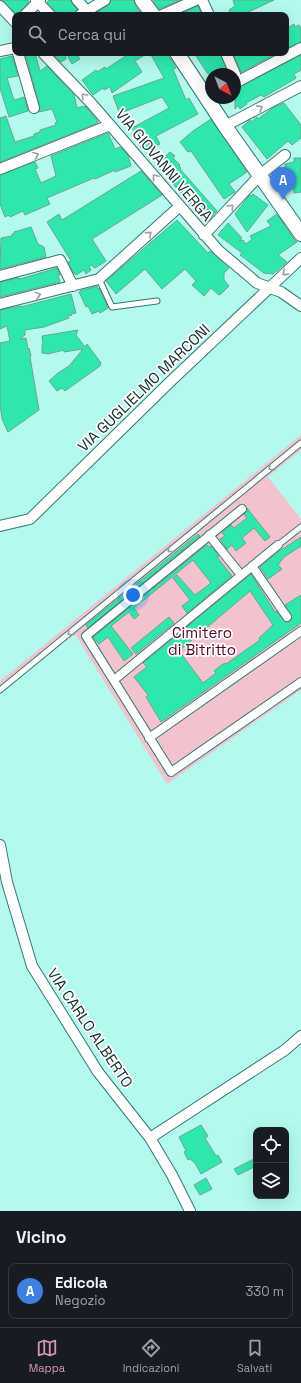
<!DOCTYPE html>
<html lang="it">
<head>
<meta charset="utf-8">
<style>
	:root { --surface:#171b24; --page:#20242c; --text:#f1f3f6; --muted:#9ea1a6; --line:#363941; --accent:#d696af }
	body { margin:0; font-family:"Space Grotesk",sans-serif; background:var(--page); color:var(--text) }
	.controls { position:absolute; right:12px; bottom:12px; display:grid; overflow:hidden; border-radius:8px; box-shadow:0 4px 16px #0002 }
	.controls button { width:36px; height:36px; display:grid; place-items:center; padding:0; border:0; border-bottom:1px solid var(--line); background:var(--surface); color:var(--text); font:20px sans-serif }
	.compass { position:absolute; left:205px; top:68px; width:36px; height:36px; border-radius:50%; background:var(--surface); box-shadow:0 4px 16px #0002; rotate:138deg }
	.you { position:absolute; left:133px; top:595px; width:14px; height:14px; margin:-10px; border:3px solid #fff; border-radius:50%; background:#1a73e8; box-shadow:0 0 0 6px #1a73e833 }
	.badge { display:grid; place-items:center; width:26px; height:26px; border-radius:50%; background:var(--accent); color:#fff; font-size:13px; font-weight:700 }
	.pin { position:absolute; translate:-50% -33px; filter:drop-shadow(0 1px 2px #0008) }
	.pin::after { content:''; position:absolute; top:21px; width:14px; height:12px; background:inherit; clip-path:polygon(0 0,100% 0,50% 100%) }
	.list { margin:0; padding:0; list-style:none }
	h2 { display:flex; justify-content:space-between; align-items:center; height:52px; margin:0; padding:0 16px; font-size:17px }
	h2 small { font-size:13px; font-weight:400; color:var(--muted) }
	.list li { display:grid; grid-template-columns:26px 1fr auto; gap:12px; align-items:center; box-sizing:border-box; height:56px; margin:0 8px 8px; padding:0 8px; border:1px solid var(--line); border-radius:8px }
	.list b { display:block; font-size:15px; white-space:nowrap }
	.list p { margin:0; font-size:13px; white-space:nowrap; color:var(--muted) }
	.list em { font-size:13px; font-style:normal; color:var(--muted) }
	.icon { flex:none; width:22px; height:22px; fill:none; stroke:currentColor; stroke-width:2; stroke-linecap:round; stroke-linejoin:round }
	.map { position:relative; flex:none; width:301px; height:1211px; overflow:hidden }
	.search { position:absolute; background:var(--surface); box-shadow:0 4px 16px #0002; left:12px; right:12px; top:12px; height:44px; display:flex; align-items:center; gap:10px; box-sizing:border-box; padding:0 14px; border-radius:8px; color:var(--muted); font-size:15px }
	.sheet { height:116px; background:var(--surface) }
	nav { display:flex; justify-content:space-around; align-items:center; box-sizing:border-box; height:56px; border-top:1px solid var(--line); background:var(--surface); font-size:11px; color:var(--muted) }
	nav a { display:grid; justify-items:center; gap:2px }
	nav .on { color:var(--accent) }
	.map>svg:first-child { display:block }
</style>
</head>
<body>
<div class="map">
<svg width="301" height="1211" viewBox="0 0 301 1211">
	<rect width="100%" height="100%" fill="#b3f9ef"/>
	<path fill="#f2c3cc" d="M301 435V450L268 477 301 519V690L167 784 75 634 0 692V681Z"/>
	<path fill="#2fe7ad" stroke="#6ba58c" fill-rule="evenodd" d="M2 0H28L29 2 17 15Z
		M49 0H71L72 4 77 9 74 15H56L55 11 47 2Z
		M111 0H134L135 5 142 15H93L109 5Z
		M153 0H180L159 9Z
		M233 0H274L242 15H232L229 10 235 6Z
		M198 6 202 15H178Z
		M294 24 295 27 299 25 301 29V42L286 49V29Z
		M25 53H35L40 71 47 66 74 95 77 108 85 106 96 119 98 123 0 162V118L6 116 15 142 34 136V134L40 132V130L56 125 55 123 57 122 52 109 39 112 40 106Z
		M52 53H65L66 59 61 62Z
		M66 53H76L80 59 72 64Z
		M130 53H148L135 61 142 72 112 93 110 87 104 90 103 88 93 95 82 80 96 70 97 72 105 67 106 69Z
		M150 53H169L170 58 176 68 173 69 186 100 189 98 198 114 156 136 160 144 144 151 142 147H141L132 128 169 108 162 97 121 113V112H119L113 96 164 78Z
		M194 53H220L228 74H208Z
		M233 53H278L241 72Z
		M301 55V70L294 74 296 78 293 80 264 97 261 95 246 103 247 104 240 109 238 105 235 109V89Z
		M12 56 18 76 7 78 13 97 15 100 24 97 28 111 9 117 0 88V59Z
		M284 103 301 125V138L292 145 288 141 267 159 242 127 250 120 251 122 257 117 258 119 274 107Z
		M211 119 247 172 229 184 235 192 224 199 191 151 188 152 180 142 193 131Z
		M108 133 115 149 120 147 128 155 131 166 115 172V170L95 179 94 178 47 198 50 204 25 215 23 211 10 217 9 215 5 217 0 204V175L35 162 38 168 35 169 41 183 56 176 51 156Z
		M170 152 175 156 173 158 180 165 179 166 181 168 180 169 217 211 207 222 156 165Z
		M294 158H301V192L294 193 293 183H283L282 175 274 176 282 168H285V164L294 162Z
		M141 171 162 195 92 239 106 261 95 268 91 265 89 266 91 270 86 274 84 270 76 275 73 272 68 262 71 261 47 222 59 214 62 220Z
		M253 194 268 205 247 232 235 214 249 196 250 195 251 196Z
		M277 214 294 239 297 242 278 255 287 262 273 274 264 273 240 255 242 253 218 235 228 223 242 238 239 241 243 240 246 244 252 239 250 236 271 226 267 221Z
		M177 220 208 253 210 251 229 268 224 273V280L229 286 221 294 219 295 211 288 204 296 192 285 196 281 185 269 162 289 145 269 116 294 106 281Z
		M31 227 38 244 44 247 46 257 0 269 1 238 12 236V234H14V232Z
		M57 268 60 275H58L60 282 0 297V282L19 278 20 279Z
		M97 286 98 289 99 288 108 308 100 313 99 311 92 314 88 306 86 307 79 292H80V291Z
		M71 294 76 313 71 314 72 315 68 316 69 318 44 327 25 330V335L21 338V339L26 338 28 349 29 348 31 356 30 357 39 410 8 432 2 419 0 404V343L10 341 7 326 0 329V310L21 306V307Z
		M78 330 76 335 85 347 87 344 101 363 100 366 65 391 62 388 57 391 49 381 58 373 69 366 83 349 64 352V350L48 354 42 353V345L43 344 42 336Z
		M247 508 270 537 265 541 254 528 242 538 246 543 236 551 232 545 227 549 220 539 225 536 222 533 231 525 234 528 247 518 244 514 247 511Z
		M198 534 200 536 88 628 86 625Z
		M301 537V546L284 557 278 565 282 569 268 579 260 567 278 552Z
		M207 545 209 547 211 546 219 556 217 557 232 576 187 613 182 606 190 600 173 578 177 575 195 595 211 583 193 560 134 608 139 615 134 619 129 612 111 626 133 654 124 661 108 637 99 644 93 637Z
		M251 574 275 612 276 611 285 622H290L292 617 285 605 301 595V623L161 722 146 697 148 695 134 677 147 667 143 663ZM250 591 273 625 259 638 260 640 226 664 225 663 220 666 214 671 216 673 203 683 179 651Z
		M169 617 174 623 136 654 131 648Z
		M201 1125 208 1136 205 1138 216 1156 218 1155 222 1162 201 1174 195 1163 190 1159 188 1160 184 1152 186 1151 179 1137Z
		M256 1158V1166L238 1175 234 1169Z
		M206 1178 212 1189 200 1195 194 1185Z"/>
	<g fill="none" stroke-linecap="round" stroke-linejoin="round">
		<defs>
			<path id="service" d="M99 279 112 307 157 301
				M278 545 301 527
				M0 690 301 443"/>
			<path id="pedestrian" d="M242 509 86 636 171 772 301 682
				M209 535 241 575
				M252 566 287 617
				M114 680 278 545
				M149 738 301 631"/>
			<path id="minor" d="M36 0 50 15
				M77 0 87 11
				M202 0 209 15
				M0 6 15 22
				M25 15 40 0
				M80 15 105 0
				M162 15 196 0
				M0 51 15 48
				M18 53 34 108
				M43 53 91 103 218 250 257 283 281 292 301 306
				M226 53 235 74
				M235 83 301 48
				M225 126 301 86
				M0 169 110 125
				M204 235 260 175 285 155
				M0 276 60 260 73 286
				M0 304 99 279 180 206
				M0 526 30 519 172 380 301 258
				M0 845 7 882 32 966 98 1072 150 1138 172 1175 190 1211
				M150 1138 285 1050 301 1036"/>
			<path id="secondary" d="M142 0 153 15
				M177 53 225 126 301 234"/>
		</defs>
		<use href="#service" stroke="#347972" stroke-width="7"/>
		<use href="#pedestrian" stroke="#347972" stroke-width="10"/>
		<use href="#minor" stroke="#347972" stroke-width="12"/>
		<use href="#secondary" stroke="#347972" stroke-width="16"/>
		<use href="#service" stroke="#fff" stroke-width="5"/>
		<use href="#pedestrian" stroke="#fff" stroke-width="8"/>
		<use href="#minor" stroke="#fff" stroke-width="10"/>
		<use href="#secondary" stroke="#fff" stroke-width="14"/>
	</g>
	<defs><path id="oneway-chevron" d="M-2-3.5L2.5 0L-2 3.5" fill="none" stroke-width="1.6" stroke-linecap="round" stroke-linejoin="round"/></defs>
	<g stroke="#94a1a0">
		<use href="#oneway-chevron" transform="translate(84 96) rotate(-134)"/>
		<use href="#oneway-chevron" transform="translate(260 108) rotate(-28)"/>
		<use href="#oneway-chevron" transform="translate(36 155) rotate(-22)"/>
		<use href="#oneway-chevron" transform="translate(155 177) rotate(-130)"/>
		<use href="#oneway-chevron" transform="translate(231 207) rotate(-47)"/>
		<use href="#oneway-chevron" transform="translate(149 234) rotate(-42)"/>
		<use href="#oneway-chevron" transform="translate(285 273) rotate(138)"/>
		<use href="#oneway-chevron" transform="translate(38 295) rotate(-15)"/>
		<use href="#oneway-chevron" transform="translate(271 468) rotate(141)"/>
		<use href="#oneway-chevron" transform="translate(170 550) rotate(141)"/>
		<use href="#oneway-chevron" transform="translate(70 633) rotate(141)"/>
	</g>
	<g text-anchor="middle" stroke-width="3.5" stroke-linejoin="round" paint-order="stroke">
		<g font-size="15" fill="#122e2b" stroke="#fff">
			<text transform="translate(164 165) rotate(50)" y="5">VIA GIOVANNI VERGA</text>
			<text transform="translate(144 388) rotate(-44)" y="5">VIA GUGLIELMO MARCONI</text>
			<text transform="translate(90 1028) rotate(56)" y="5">VIA CARLO ALBERTO</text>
		</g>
		<g font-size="15" fill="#580325" stroke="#fff">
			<text x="202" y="638">Cimitero<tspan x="202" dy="17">di Bitritto</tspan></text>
		</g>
	</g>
</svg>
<div class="controls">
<button><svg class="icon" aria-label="locate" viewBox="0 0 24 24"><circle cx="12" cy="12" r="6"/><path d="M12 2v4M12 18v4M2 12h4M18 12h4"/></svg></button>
<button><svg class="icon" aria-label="layers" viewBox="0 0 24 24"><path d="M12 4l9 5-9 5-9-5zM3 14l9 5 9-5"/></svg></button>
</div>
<svg class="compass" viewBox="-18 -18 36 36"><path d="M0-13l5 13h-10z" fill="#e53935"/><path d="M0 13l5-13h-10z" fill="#9ea1a6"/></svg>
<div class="you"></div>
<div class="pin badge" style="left:283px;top:200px;background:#3f7fe0">A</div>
<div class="search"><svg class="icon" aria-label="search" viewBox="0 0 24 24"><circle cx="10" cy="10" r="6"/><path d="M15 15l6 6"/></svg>Cerca qui</div>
</div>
<section class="sheet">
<h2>Vicino<small></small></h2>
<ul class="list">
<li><span class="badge" style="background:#3f7fe0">A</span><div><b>Edicola</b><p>Negozio</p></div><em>330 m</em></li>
</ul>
</section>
<nav>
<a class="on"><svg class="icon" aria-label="map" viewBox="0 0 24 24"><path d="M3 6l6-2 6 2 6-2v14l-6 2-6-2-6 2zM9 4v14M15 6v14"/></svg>Mappa</a>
<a><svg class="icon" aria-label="directions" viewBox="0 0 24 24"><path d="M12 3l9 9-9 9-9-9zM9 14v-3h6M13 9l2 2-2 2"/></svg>Indicazioni</a>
<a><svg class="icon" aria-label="saved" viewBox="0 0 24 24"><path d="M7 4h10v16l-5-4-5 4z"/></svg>Salvati</a>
</nav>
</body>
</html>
